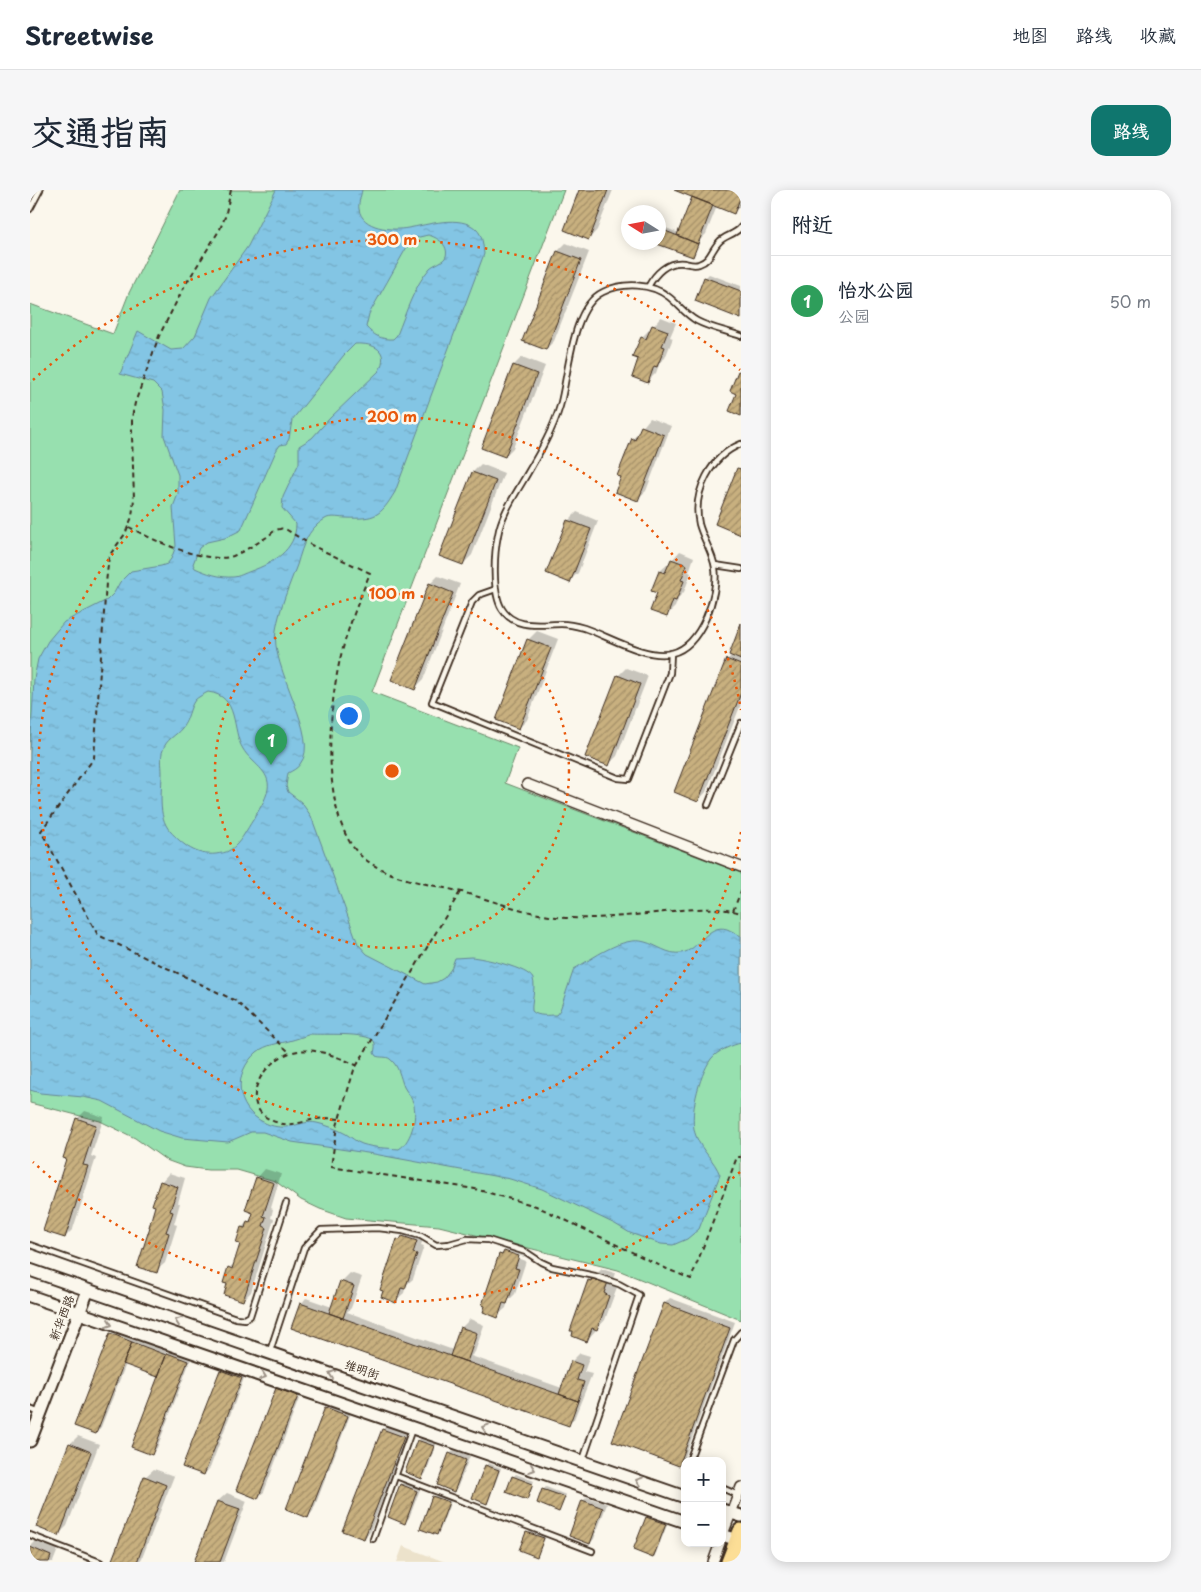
<!DOCTYPE html>
<html lang="zh">
<head>
<meta charset="utf-8">
<style>
	:root { --surface:#fff; --page:#f6f6f7; --text:#1f2937; --muted:#747a83; --line:#e0e1e3; --accent:#0f766e }
	body { margin:0; font-family:"Playpen Sans","LXGW WenKai TC",sans-serif; background:var(--page); color:var(--text) }
	.controls { position:absolute; right:15px; bottom:15px; display:grid; overflow:hidden; border-radius:10px; box-shadow:0 2px 12px #0003 }
	.controls button { width:45px; height:45px; display:grid; place-items:center; padding:0; border:0; border-bottom:1px solid var(--line); background:var(--surface); color:var(--text); font:25px sans-serif }
	.compass { position:absolute; left:591px; top:15px; width:45px; height:45px; border-radius:50%; background:var(--surface); box-shadow:0 2px 12px #0003; rotate:281deg }
	.you { position:absolute; left:318px; top:525px; width:18px; height:18px; margin:-12px; border:4px solid #fff; border-radius:50%; background:#1a73e8; box-shadow:0 0 0 8px #1a73e833 }
	.badge { display:grid; place-items:center; width:32px; height:32px; border-radius:50%; background:var(--accent); color:#fff; font-size:16px; font-weight:700 }
	.pin { position:absolute; translate:-50% -41px; filter:drop-shadow(0 1px 2px #0008) }
	.pin::after { content:''; position:absolute; top:26px; width:18px; height:15px; background:inherit; clip-path:polygon(0 0,100% 0,50% 100%) }
	.list { margin:0; padding:0; list-style:none }
	h2 { display:flex; justify-content:space-between; align-items:center; height:65px; margin:0; padding:0 20px; font-size:21px }
	h2 small { font-size:16px; font-weight:400; color:var(--muted) }
	.list li { display:grid; grid-template-columns:32px 1fr auto; gap:15px; align-items:center; box-sizing:border-box; height:90px; padding:0 20px; border-top:1px solid var(--line) }
	.list b { display:block; font-size:19px; white-space:nowrap }
	.list p { margin:0; font-size:16px; white-space:nowrap; color:var(--muted) }
	.list em { font-size:16px; font-style:normal; color:var(--muted) }
	.map { position:relative; flex:none; width:711px; height:1372px; overflow:hidden; border-radius:15px }
	header { display:flex; align-items:center; gap:30px; box-sizing:border-box; height:70px; padding:0 25px; background:var(--surface); border-bottom:1px solid var(--line) }
	header strong { font-size:24px }
	nav { display:flex; gap:28px; margin-inline-start:auto; font-size:18px }
	.intro { display:flex; align-items:center; justify-content:space-between; box-sizing:border-box; height:120px; padding:0 30px }
	h1 { margin:0; font-size:35px }
	.button { padding:12px 22px; border-radius:15px; background:var(--accent); color:#fff; font-size:18px; font-weight:700 }
	main { display:flex; gap:30px; padding:0 30px }
	aside { flex:1; background:var(--surface); border-radius:15px; box-shadow:0 2px 12px #0003 }
	.map>svg:first-child { display:block }
</style>
</head>
<body>
<header>
<strong>Streetwise</strong>
<nav><a>地图</a><a>路线</a><a>收藏</a></nav>
</header>
<div class="intro"><h1>交通指南</h1><a class="button">路线</a></div>
<main>
<div class="map">
<svg width="711" height="1372" viewBox="0 0 711 1372">
	<defs>
		<pattern id="water-ripples" width="26" height="14" patternUnits="userSpaceOnUse" patternTransform="scale(1.25)"><rect width="26" height="14" fill="#83c5e4"/><path d="M2 4q2-2 4 0t4 0M15 11q2-2 4 0t4 0" fill="none" stroke="#72a9c3"/></pattern>
		<pattern id="building-hatch" width="6" height="6" patternUnits="userSpaceOnUse" patternTransform="scale(1.25)"><rect width="6" height="6" fill="#c8b07f"/><path d="M-1 1l2-2M0 6l6-6M5 7l2-2" fill="none" stroke="#a48f67"/></pattern>
	</defs>
	<rect width="100%" height="100%" fill="#fbf7ec"/>
	<filter id="ink" filterUnits="userSpaceOnUse"><feTurbulence type="fractalNoise" baseFrequency=".02" numOctaves="2"/><feDisplacementMap in="SourceGraphic" scale="10" xChannelSelector="R" yChannelSelector="G"/><feConvolveMatrix kernelMatrix="1 2 1 2 8 2 1 2 1" color-interpolation-filters="sRGB"/></filter>
	<g filter="url(#ink)">
		<path fill="#ece2cb" d="M373 1356 415 1372H367Z"/>
		<path fill="#97e0af" stroke="#698566" d="M150 0H534L342 502 488 558 475 593 711 683V1130L588 1080 409 1036 316 1028 290 1019 271 1010 245 991 207 980H178L155 977 136 970 105 948 70 931 0 913V114L83 144 99 103Z"/>
		<path fill="url(#water-ripples)" stroke="#668795" fill-rule="evenodd" d="M246 0H332C331 6 328 13 329 19 332 39 362 41 378 38 397 35 430 24 446 39 453 45 453 56 454 64L365 302C350 327 345 329 316 328 310 328 303 326 297 328 289 332 282 339 278 346 273 354 270 365 267 375 259 396 250 417 246 440 239 477 292 548 270 574 268 578 262 581 258 583L256 596 258 602 271 612 281 626 328 754 337 764 395 794 407 792 414 788 421 779 425 768C430 768 436 767 441 767 453 768 499 778 503 789 506 798 501 811 502 821 508 827 518 825 526 825L530 820 544 779C562 769 593 745 615 752 627 755 638 765 651 763 669 761 677 733 697 739 702 741 707 744 711 746V853C702 855 687 861 681 869 669 886 658 927 666 946 672 962 684 969 690 985L669 1039 657 1049 643 1055 631 1054 600 1043 585 1034 512 999 480 989 344 964 262 952 233 942H221L198 952 152 948 129 941 72 911 53 907 10 903 0 900V564L4 489 8 469 18 451 34 432 77 410 84 403 90 392 101 381 131 376 137 374 141 369 146 356 143 317 148 304V285L134 246 135 220 132 202 123 193 90 184 108 141 141 160 153 159 165 146 181 108 218 56ZM398 45C407 47 419 55 416 66 414 72 404 74 400 78 384 96 376 123 367 145L363 149C352 150 343 145 336 137L339 124 378 55 385 48ZM325 154C344 153 360 160 349 181L300 228 282 248 269 256V273L253 307 252 318 266 334C266 360 243 373 221 381 215 383 208 387 203 387 190 388 176 383 165 378L163 374 169 358 177 352 195 348 211 340 246 261 250 255 256 254 259 249 262 230 314 165ZM178 502C210 506 201 540 213 559 221 573 241 581 238 599 236 610 228 621 223 630 217 639 210 654 200 660 196 663 191 663 186 664 166 666 153 655 140 641 127 626 132 601 132 582 132 575 130 567 133 560 136 549 146 546 152 538 159 529 159 518 165 510 168 507 174 504 178 502ZM281 844C292 845 337 842 344 851 346 854 345 859 344 863L346 866C351 868 356 866 360 869 369 876 370 887 374 897 376 901 380 905 382 910 389 923 382 951 369 959 357 958 344 958 332 954 326 952 321 947 316 944 307 939 296 935 287 933 269 929 259 944 235 933 205 919 202 883 227 862 237 854 248 854 259 851 267 849 274 846 281 844Z"/>
		<path fill="#0003" d="M551 0H583L567 40 559 49Z
			M648 0H711V15L704 22 687 16 676 44 670 50 662 66 634 40 636 38 649 43 663 6Z
			M536 53 559 62 524 151 516 159 528 61Z
			M679 84 711 96V127L675 88Z
			M631 127 646 133 640 147 643 148 635 168 630 172 626 183 617 192 610 169 604 166 612 147 620 139H621Z
			M492 167 515 176 483 258 475 266 484 175Z
			M620 228 641 236 616 301 607 309 592 286 603 249Z
			M451 274 474 283 442 365 433 374 411 365 443 282Z
			M547 322 568 331 548 383 539 391 538 331Z
			M650 361 664 367 659 382 661 383 654 402 649 407 645 417 636 426 629 403 623 400 630 381 639 373 640 374 642 370Z
			M408 386 430 394 393 490 385 498 400 394Z
			M711 437V514L676 602 668 611 697 470 702 465Z
			M507 441 528 449 497 530 489 538 468 530 499 449Z
			M596 478 618 486 587 566 578 575 588 486Z
			M55 921 74 927 61 966 66 968 43 1039 35 1047 37 968 47 929Z
			M235 979 251 984 241 1018 243 1019 241 1028 244 1029 221 1102 213 1110 199 1093V1078L206 1072 211 1053 212 1037 221 1029 224 1022 227 988Z
			M139 983 155 988 148 1013H150L144 1034 147 1035 135 1073 126 1081 127 1015 131 992Z
			M382 1038 395 1043 391 1055 394 1056 383 1089 376 1095 374 1103 365 1111 369 1050Z
			M483 1053 497 1058 494 1067 475 1060Z
			M475 1061V1063L496 1071 485 1104 478 1111 476 1118 467 1126 456 1115 471 1065Z
			M572 1079 585 1083 581 1095 587 1097 575 1130 557 1150 542 1140 559 1090Z
			M320 1083 332 1087 321 1118 317 1122 423 1160 431 1138 440 1129 454 1135 445 1162 441 1166 532 1198 542 1171 550 1163 560 1166 554 1182 562 1184 544 1229 539 1234 271 1114 276 1108 302 1117 311 1092Z
			M640 1108 705 1132 654 1269 648 1275 635 1113Z
			M86 1138 137 1160 128 1183 96 1174 71 1237 66 1243 81 1144Z
			M144 1158 162 1166 127 1258 121 1264 103 1256 139 1161Z
			M196 1175 216 1183 180 1278 174 1284 191 1181Z
			M252 1193 272 1201 234 1302 228 1307 247 1199Z
			M302 1212 322 1220 283 1321 278 1327 297 1218Z
			M359 1234 379 1242 340 1342 334 1348 314 1340 353 1239Z
			M48 1246 69 1254 37 1336 29 1344 40 1254Z
			M392 1247 407 1252 396 1283 392 1287 388 1251Z
			M424 1260 440 1266 428 1296 424 1300 420 1264Z
			M458 1273 471 1278 459 1310 457 1312 456 1276Z
			M124 1279 144 1286 112 1368 109 1372H92L115 1287Z
			M486 1284 504 1291 496 1308 483 1287Z
			M375 1291 391 1297 379 1328 375 1332 371 1295Z
			M516 1297 536 1305 529 1320 513 1300Z
			M197 1303 217 1311 194 1372H165L188 1311Z
			M407 1303 422 1308 410 1340 406 1344 403 1307Z
			M557 1307 577 1314 564 1349 560 1353 553 1311Z
			M621 1323 639 1330 626 1363 622 1367 604 1360 617 1327Z
			M500 1340 516 1346 507 1366 491 1360Z
			M8 1349 29 1357 23 1372H0V1357Z"/>
		<path fill="url(#building-hatch)" stroke="#3b2a1e" d="M549 0H578L559 50 534 40Z
			M644 0H710L711 6 704 24Z
			M662 7 683 15 668 54 647 45Z
			M633 40 668 54 663 67 627 54Z
			M527 61 551 70 516 160 492 151Z
			M674 87 711 101V129L665 111Z
			M622 135 638 141 632 156 635 157 627 177 624 176 618 193 602 187 608 169 602 167 611 147 616 149Z
			M483 175 507 184 475 267 451 258Z
			M708 181 711 182V226L699 221 706 204 700 201Z
			M611 236 634 245 608 311 585 302 591 287 587 286 602 248 605 250Z
			M707 278 711 279V345L685 334Z
			M442 282 466 291 433 375 409 366Z
			M537 330 561 339 540 393 516 383Z
			M641 369 657 375 651 390 654 391 646 411 643 410 637 427 620 421 627 403 621 401 629 381 635 383Z
			M399 393 423 403 385 500 361 490Z
			M711 433V470L699 465Z
			M497 449 521 458 489 539 466 530Z
			M696 469 711 475V503L668 612 644 602Z
			M587 485 610 494 579 576 555 567Z
			M46 928 66 935 53 975 58 976 35 1048 13 1041 36 969 33 968Z
			M226 987 244 993 233 1026 236 1027 233 1036 237 1038 213 1111 194 1105 197 1094 193 1093 198 1077 202 1079 210 1054 206 1053 211 1037 215 1038 217 1031 220 1032 223 1023 215 1020Z
			M130 991 148 997 140 1021 143 1022 136 1042 139 1043 127 1083 107 1077 120 1037H119L125 1016 122 1015Z
			M372 1046 387 1051 383 1063 387 1064 375 1099 371 1098 366 1113 351 1107 353 1101 350 1100 367 1049 370 1050Z
			M474 1061 489 1066 485 1078 489 1079 477 1114 473 1113 468 1128 453 1122 455 1116 452 1115 469 1064 472 1065Z
			M563 1086 578 1092 574 1103 579 1106 567 1140 562 1138 557 1152 542 1146 543 1141H540L558 1090 561 1091Z
			M310 1091 324 1096 313 1128 299 1123Z
			M270 1113 548 1211 539 1236 261 1138Z
			M634 1113 700 1138 649 1276 582 1251Z
			M430 1137 447 1143 437 1172 420 1166Z
			M80 1143 102 1152 66 1244 44 1236Z
			M102 1152 136 1165 128 1187 93 1174Z
			M137 1163 158 1171 122 1265 101 1257Z
			M541 1171 552 1175 547 1190 554 1192 548 1211 529 1204Z
			M190 1180 212 1188 174 1285 152 1277Z
			M246 1198 268 1206 228 1309 206 1300Z
			M295 1217 318 1226 278 1328 256 1319Z
			M352 1239 374 1247 334 1349 312 1341Z
			M387 1250 404 1256 392 1289 375 1282Z
			M39 1253 61 1262 29 1346 6 1337Z
			M419 1263 436 1270 424 1302 407 1295Z
			M455 1275 469 1280 457 1314 442 1308Z
			M114 1286 136 1295 107 1372H89L82 1370Z
			M482 1286 503 1294 497 1310 476 1302Z
			M370 1294 387 1301 375 1334 358 1327Z
			M512 1299 535 1307 529 1322 507 1313Z
			M402 1306 419 1312 407 1345 390 1339Z
			M552 1310 573 1318 560 1354 539 1346Z
			M187 1311 210 1319 190 1372H164Z
			M616 1327 636 1334 623 1368 603 1360Z
			M496 1342 514 1348 507 1367 489 1360Z
			M0 1357 21 1366 19 1372H0Z"/>
		<g fill="none" stroke-linecap="round" stroke-linejoin="round">
			<defs>
				<path id="service" d="M0 19 10 0
					M618 97C625 84 637 71 654 73 659 74 664 76 669 74 681 70 681 60 689 52 695 45 705 45 711 37
					M711 146C697 141 680 138 667 131 656 125 649 115 639 107 622 93 593 92 573 102 541 117 539 185 530 216 522 243 507 267 493 291 483 308 471 326 468 345 464 364 462 403 472 419 485 440 511 434 531 434 538 434 547 436 554 438 578 446 617 470 642 463 671 456 689 405 685 378 683 363 673 349 669 334 662 302 681 266 711 254
					M685 375 711 379
					M466 399 449 405 442 412 402 512 588 588 599 589 640 483 641 463
					M678 615 711 533
					M0 1055 206 1128 215 1129 220 1126 256 1013
					M240 1161 274 1058 291 1040 348 1038 373 1041 391 1046 406 1055 419 1054 437 1049 458 1050 496 1062 511 1072 522 1077 565 1086 589 1094 609 1105 553 1270
					M0 1219 10 1223
					M659 1271 704 1150 711 1142
					M366 1286 562 1361
					M692 1298 708 1305
					M0 1345 70 1372
					M343 1349 382 1239"/>
				<path id="minor" d="M497 594 711 677
					M692 1347 711 1297
					M683 1372 690 1353"/>
				<path id="tertiary" d="M0 1080 655 1307
					M0 1106 655 1332
					M0 1251 58 1100
					M692 1320 711 1326
					M692 1345 708 1350"/>
				<path id="primary" d="M699 1372 711 1341"/>
			</defs>
			<use href="#service" stroke="#3b2a1e" stroke-width="8"/>
			<use href="#minor" stroke="#3b2a1e" stroke-width="12"/>
			<use href="#tertiary" stroke="#3b2a1e" stroke-width="15"/>
			<use href="#primary" stroke="#3b2a1e" stroke-width="19"/>
			<path stroke="#3b2a1e" stroke-width="2" stroke-dasharray="5 4" stroke-linecap="butt" d="M201 0 195 27 190 39 154 97 129 146 105 213 102 227V246L104 309 102 327 95 344 79 366 76 393 64 568 11 641 68 745 206 811 260 863
				M99 337C122 350 177 375 203 366 214 361 226 354 237 347 241 344 245 339 250 339 251 338 256 339 257 340L281 355 340 383C330 408 320 432 313 458 298 509 287 635 336 670 363 690 400 694 432 702 463 711 507 727 538 728 567 729 596 726 625 723 654 720 683 715 711 723
				M430 702 324 880 307 936 301 977 445 999 506 1016 637 1079 661 1089 707 967H711
				M703 721 711 701
				M309 929C301 928 294 928 286 929 274 931 261 937 249 933 202 920 232 866 268 861 288 858 308 867 326 875"/>
			<use href="#service" stroke="#fbf7ec" stroke-width="4.5"/>
			<use href="#minor" stroke="#fbf7ec" stroke-width="9"/>
			<use href="#tertiary" stroke="#fbf7ec" stroke-width="11"/>
			<use href="#primary" stroke="#fcde96" stroke-width="15"/>
		</g>
		<defs><path id="oneway-chevron" d="M-2-3.5L2.5 0L-2 3.5" fill="none" stroke-width="1.6" stroke-linecap="round" stroke-linejoin="round" transform="scale(1.25)"/></defs>
		<g stroke="#9b9085">
			<use href="#oneway-chevron" transform="translate(148 1131) rotate(-161)"/>
			<use href="#oneway-chevron" transform="translate(79 1134) rotate(19)"/>
			<use href="#oneway-chevron" transform="translate(302 1184) rotate(-161)"/>
			<use href="#oneway-chevron" transform="translate(233 1186) rotate(19)"/>
			<use href="#oneway-chevron" transform="translate(455 1238) rotate(-161)"/>
			<use href="#oneway-chevron" transform="translate(502 1279) rotate(19)"/>
			<use href="#oneway-chevron" transform="translate(609 1291) rotate(-161)"/>
		</g>
	</g>
	<g fill="none" stroke="#e8590c" stroke-width="2.5" stroke-dasharray="2.5 5">
		<circle cx="362" cy="581" r="177"/>
		<path d="M711 642A354 354 0 1 1 711 520"/>
		<path d="M710 982A531 531 0 0 1 3 972M3 190A531 531 0 0 1 710 180"/>
	</g>
	<g text-anchor="middle" stroke-width="5" stroke-linejoin="round" paint-order="stroke">
		<g font-size="12" fill="#3b2a1e" stroke="#fbf7ec">
			<text transform="translate(32 1128) rotate(-69)" y="4">新华西路</text>
			<text transform="translate(332 1180) rotate(19)" y="4">维明街</text>
		</g>
	</g>
	<circle cx="362" cy="581" r="8" fill="#e8590c" stroke="#fbf7ec" stroke-width="2.5"/>
	<g font-size="15" text-anchor="middle" font-weight="bold" fill="#e8590c" stroke="#fbf7ec" stroke-width="5" stroke-linejoin="round" paint-order="stroke">
		<text x="362" y="55">300 m</text>
		<text x="362" y="232">200 m</text>
		<text x="362" y="409">100 m</text>
	</g>
</svg>
<div class="controls">
<button>+</button>
<button>−</button>
</div>
<svg class="compass" viewBox="-18 -18 36 36"><path d="M0-13l5 13h-10z" fill="#e53935"/><path d="M0 13l5-13h-10z" fill="#747a83"/></svg>
<div class="you"></div>
<div class="pin badge" style="left:241px;top:575px;background:#2e9e5b">1</div>
</div>
<aside>
<h2>附近<small></small></h2>
<ul class="list">
<li><span class="badge" style="background:#2e9e5b">1</span><div><b>怡水公园</b><p>公园</p></div><em>50 m</em></li>
</ul>
</aside>
</main>
</body>
</html>
